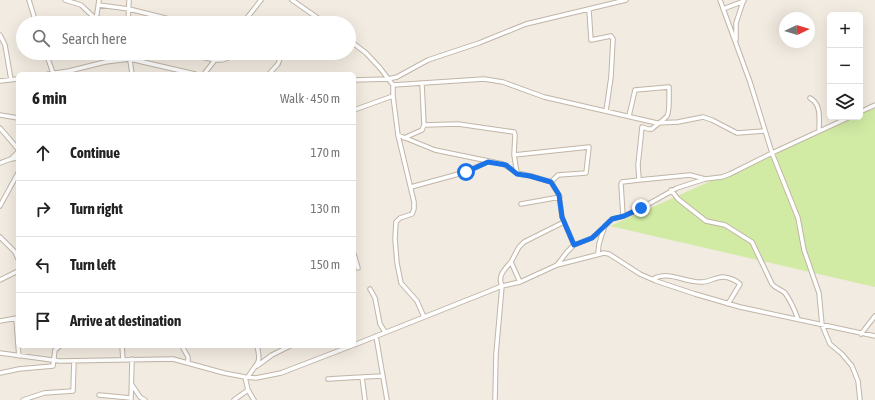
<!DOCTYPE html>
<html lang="en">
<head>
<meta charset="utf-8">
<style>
	:root { --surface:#fff; --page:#f6f6f6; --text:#222; --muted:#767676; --line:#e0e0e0 }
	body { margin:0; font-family:"Asap Condensed",sans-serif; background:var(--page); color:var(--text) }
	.controls { position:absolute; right:12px; top:12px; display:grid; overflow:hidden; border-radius:6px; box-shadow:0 4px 16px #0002 }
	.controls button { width:36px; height:36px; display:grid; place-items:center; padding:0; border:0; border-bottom:1px solid var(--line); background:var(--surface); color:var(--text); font:20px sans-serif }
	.compass { position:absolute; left:779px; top:12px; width:36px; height:36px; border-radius:50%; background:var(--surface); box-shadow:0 4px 16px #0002; rotate:86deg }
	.stop { position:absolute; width:12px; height:12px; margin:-9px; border:3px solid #1a73e8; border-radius:50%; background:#fff }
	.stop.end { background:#1a73e8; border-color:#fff; box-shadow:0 1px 4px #0008 }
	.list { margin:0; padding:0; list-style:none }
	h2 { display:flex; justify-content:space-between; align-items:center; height:52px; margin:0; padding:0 16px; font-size:17px }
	h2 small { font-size:13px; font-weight:400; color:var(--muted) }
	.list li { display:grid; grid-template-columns:26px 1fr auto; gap:12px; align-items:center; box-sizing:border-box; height:56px; padding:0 16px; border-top:1px solid var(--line) }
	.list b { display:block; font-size:15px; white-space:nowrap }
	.list em { font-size:13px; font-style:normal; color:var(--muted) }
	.icon { flex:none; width:22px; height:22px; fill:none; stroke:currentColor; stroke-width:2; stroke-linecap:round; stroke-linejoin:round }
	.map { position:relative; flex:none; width:875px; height:400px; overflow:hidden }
	.search { position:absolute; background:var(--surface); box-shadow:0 4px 16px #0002; left:16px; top:16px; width:340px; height:44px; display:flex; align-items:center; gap:10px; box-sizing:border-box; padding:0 14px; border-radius:22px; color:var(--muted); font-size:15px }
	.panel { position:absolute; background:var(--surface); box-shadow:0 4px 16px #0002; left:16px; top:72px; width:340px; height:276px; border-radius:6px }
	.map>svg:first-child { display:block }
</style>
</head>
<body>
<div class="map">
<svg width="875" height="400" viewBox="0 0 875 400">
	<rect width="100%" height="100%" fill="#f2ebe1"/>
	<path fill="#d1eba5" d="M875 108V287L610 226 854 117H860V114Z"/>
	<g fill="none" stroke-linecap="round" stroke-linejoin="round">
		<defs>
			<path id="street" d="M29 0 36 23
				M65 0 81 5 100 23
				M292 0 325 23
				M720 0 750 82 772 153 798 218 804 250 819 293 822 325 830 344 842 354 852 366 858 381 860 400
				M99 5 129 9 185 23
				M723 9 744 1
				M589 10 591 40 611 36 613 39 611 77 606 111
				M96 20 99 0
				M128 23 129 0
				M243 23 261 0
				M0 35 5 45 11 80
				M349 40 366 53 380 68 393 85V96L398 135 414 202V209L412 214 400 218 396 222 395 239 397 263 401 283 417 301 424 317
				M736 40V23L743 2
				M46 53 53 73
				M129 53 132 74
				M184 53 215 60H222L228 58 230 53
				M136 60 142 53
				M48 74 69 71 105 62 130 59 195 74
				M204 74 215 60
				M269 74 278 64 281 56
				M354 80 388 79 397 77 428 60 479 43 526 24 626 0
				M0 81 18 79
				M422 84 424 125
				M393 85 484 79 503 82 544 97 657 123 678 122 703 117 712 120 737 133 764 131
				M810 98C822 105 819 119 819 131
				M354 110 393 96
				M860 112 875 105
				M0 115 18 118
				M0 128 18 149
				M398 135 435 150 503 164 517 173 531 176 551 182
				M404 138 422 130 424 125 458 124 514 132 515 135 514 155
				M11 159 18 158
				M0 163 11 159 18 152
				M517 173 514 155 589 147 586 173 558 175 551 182 559 195 562 217 574 245
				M639 180 690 175 705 179
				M411 187 466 172 487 162
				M671 190 678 199 706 221 725 225 752 242 772 284C776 289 781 289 785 293 791 301 795 311 798 319
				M521 204 560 197
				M0 206 18 173
				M623 216 621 184 622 182 639 180 638 165 642 127 648 129H652C657 124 663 121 667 116 670 112 669 94 669 87L635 90 629 116
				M0 237 15 252 18 259
				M598 253 599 244 601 237 605 226 612 219 624 216 636 211 677 188 705 179 722 177 730 174 772 153 850 117
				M354 254 358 268
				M557 265 567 252 574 245 592 238 604 228
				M653 279C669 270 685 283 702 282 709 282 716 277 723 277 729 277 737 281 740 284L728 304
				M0 280 18 271
				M520 282 511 262 519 247 524 242 564 222
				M370 289 375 298 380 324 385 332
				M16 318 18 345
				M0 321 17 318
				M861 334 875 316
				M376 336 387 400
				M354 345 502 286 520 282 557 265 604 253 609 254 640 274 656 281 695 294 740 307 875 336
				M18 346 19 356
				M122 346 123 360
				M182 346 188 357V363
				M0 353 60 361 173 359 224 373 245 377 256 378 281 373 351 346
				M257 366 272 355 290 346
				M0 373 19 369 53 366 55 350 60 346
				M245 377 248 390 254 400
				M248 377C256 362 262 366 257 346
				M328 379 362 377
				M132 385 140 397 145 400
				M99 395 131 398
				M23 400 44 393 73 391 74 361
				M131 400 132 359
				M234 400 248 390
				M365 400 362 377 383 376
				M495 400 496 354 502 286C497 276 505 269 511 262"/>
		</defs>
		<use href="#street" stroke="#c1b5a6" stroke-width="5.5"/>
		<use href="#street" stroke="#fff" stroke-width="3.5"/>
	</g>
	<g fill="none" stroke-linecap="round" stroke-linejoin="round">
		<path stroke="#1a73e8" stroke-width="5" d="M466 172 488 162 506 165 517 174 530 176 551 182 559 195 562 217 574 245 592 238 612 219 624 216 641 208"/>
	</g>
</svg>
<div class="controls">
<button>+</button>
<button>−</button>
<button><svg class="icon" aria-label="layers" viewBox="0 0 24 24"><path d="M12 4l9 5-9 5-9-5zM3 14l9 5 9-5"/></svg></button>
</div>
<svg class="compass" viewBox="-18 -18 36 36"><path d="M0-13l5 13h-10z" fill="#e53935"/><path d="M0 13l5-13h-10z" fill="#767676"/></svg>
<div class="stop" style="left:466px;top:172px"></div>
<div class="stop end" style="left:641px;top:208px"></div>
<div class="search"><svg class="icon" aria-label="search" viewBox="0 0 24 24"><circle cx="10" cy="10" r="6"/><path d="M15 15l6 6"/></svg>Search here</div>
<section class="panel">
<h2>6 min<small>Walk · 450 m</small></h2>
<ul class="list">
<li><svg class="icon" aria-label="ahead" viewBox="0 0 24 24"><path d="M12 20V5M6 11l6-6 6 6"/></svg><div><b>Continue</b></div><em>170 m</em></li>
<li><svg class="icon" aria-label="right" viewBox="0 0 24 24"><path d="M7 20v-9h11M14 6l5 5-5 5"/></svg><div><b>Turn right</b></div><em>130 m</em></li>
<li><svg class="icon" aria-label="left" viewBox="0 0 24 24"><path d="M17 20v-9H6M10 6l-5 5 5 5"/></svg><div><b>Turn left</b></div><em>150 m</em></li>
<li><svg class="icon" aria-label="arrive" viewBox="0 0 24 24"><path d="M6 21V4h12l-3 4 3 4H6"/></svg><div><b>Arrive at destination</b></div></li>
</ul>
</section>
</div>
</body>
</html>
